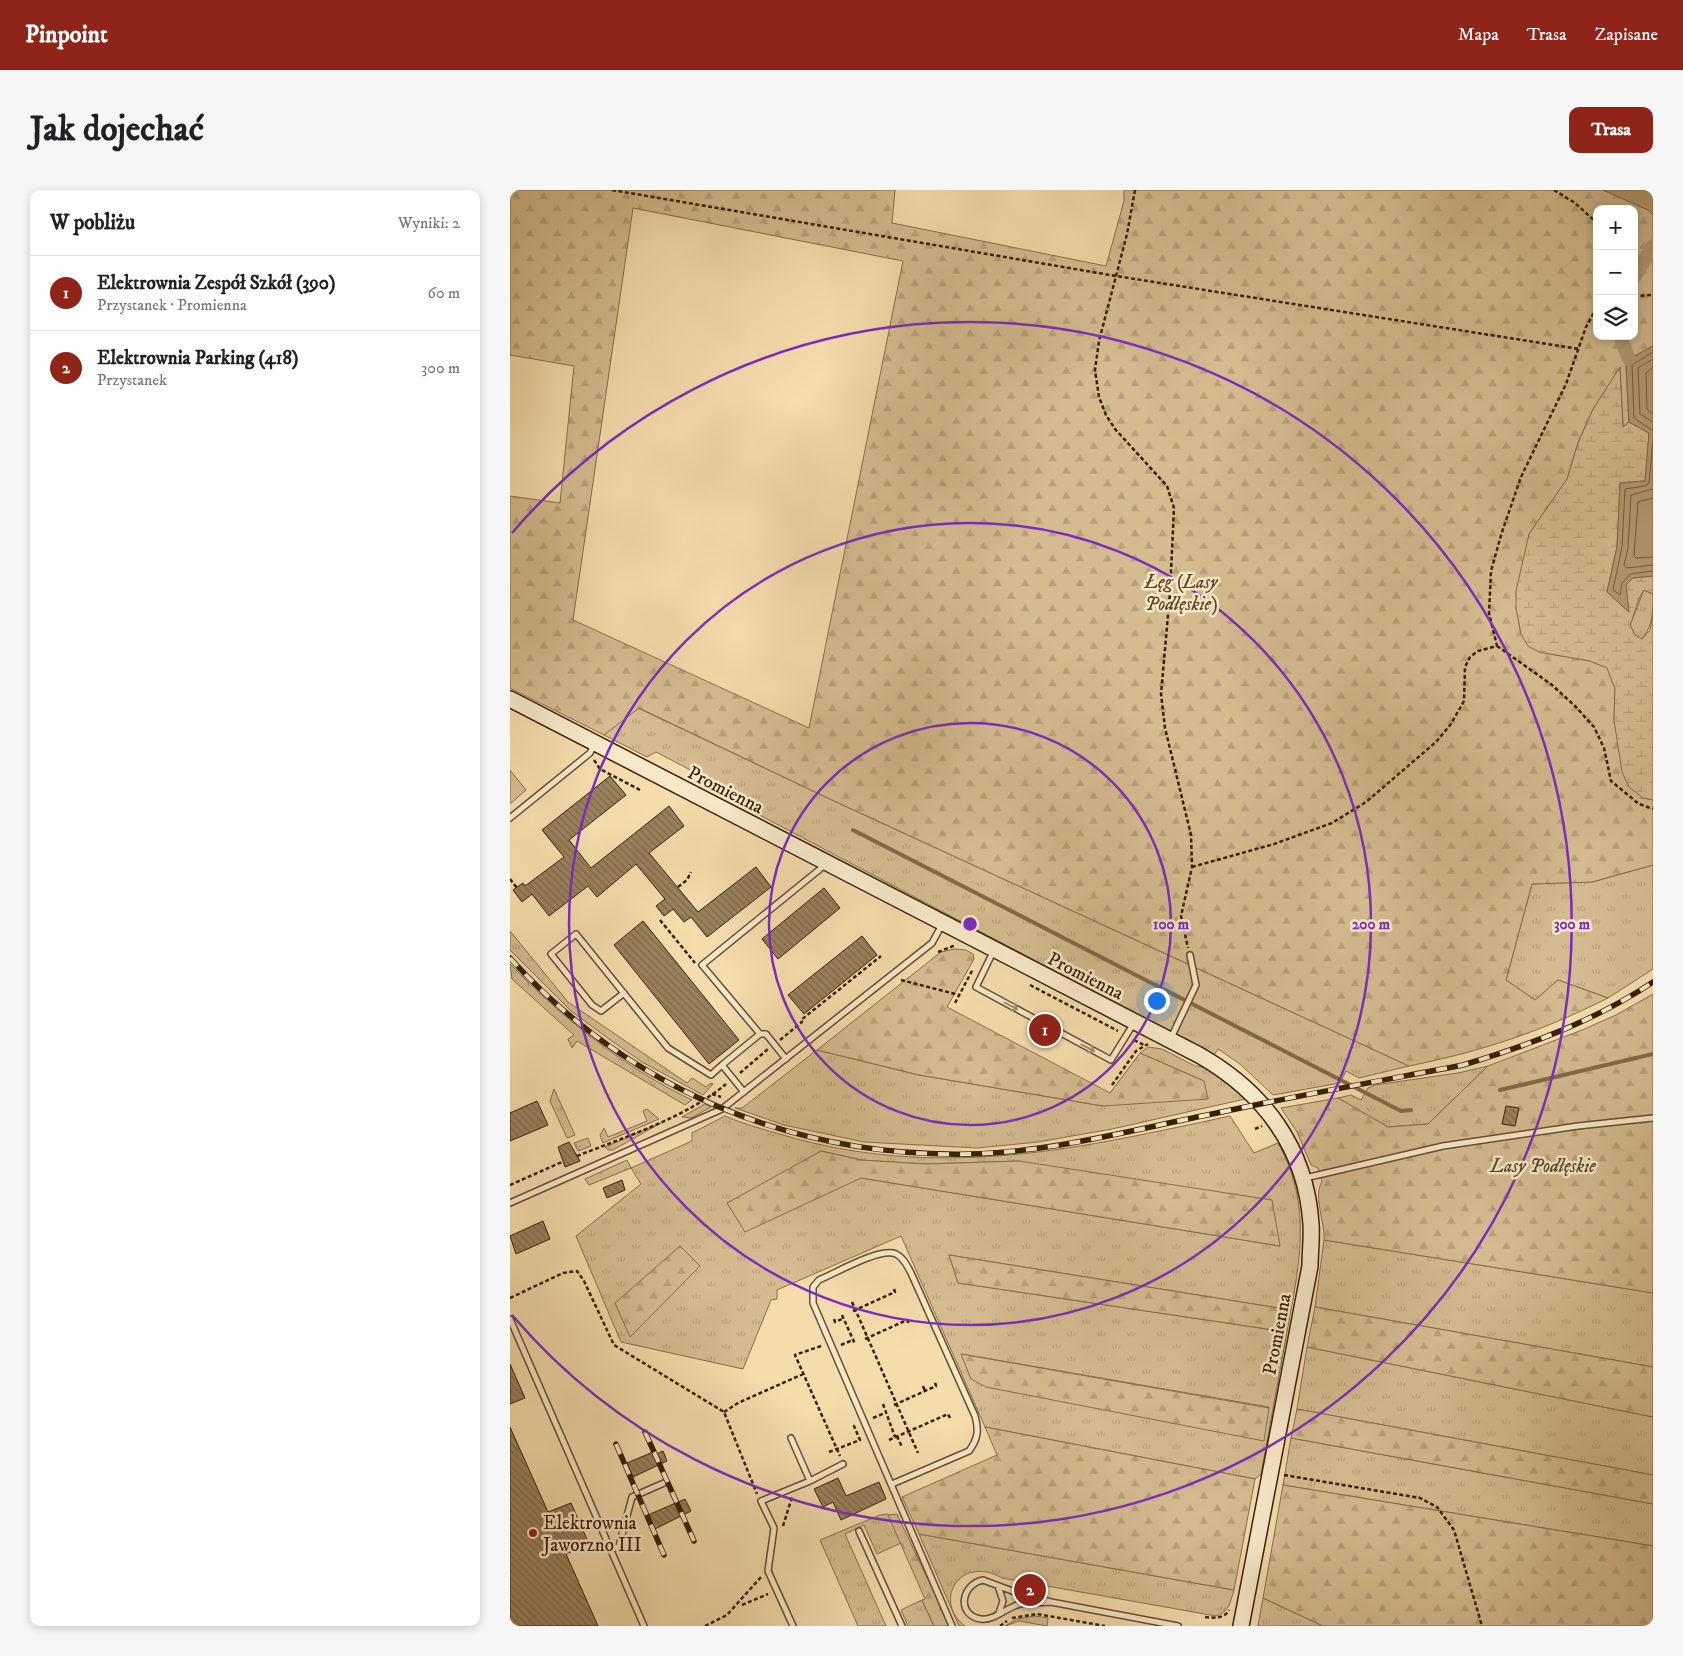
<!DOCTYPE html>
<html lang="pl">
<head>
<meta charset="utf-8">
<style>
	:root { --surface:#fff; --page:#f6f6f6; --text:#202124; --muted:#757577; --line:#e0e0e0; --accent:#8f2418 }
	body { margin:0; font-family:"IM FELL DW Pica",serif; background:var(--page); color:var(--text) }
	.controls { position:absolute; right:15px; top:15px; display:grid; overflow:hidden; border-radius:10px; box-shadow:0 2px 8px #0003 }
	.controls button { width:45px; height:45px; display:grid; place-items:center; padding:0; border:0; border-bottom:1px solid var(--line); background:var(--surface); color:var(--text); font:25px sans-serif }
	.you { position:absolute; left:646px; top:810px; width:18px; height:18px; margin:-12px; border:4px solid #fff; border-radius:50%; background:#1a73e8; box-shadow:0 0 0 8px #1a73e833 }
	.badge { display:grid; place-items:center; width:32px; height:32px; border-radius:50%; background:var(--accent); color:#fff; font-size:16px; font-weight:700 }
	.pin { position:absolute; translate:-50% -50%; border:2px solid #fff; box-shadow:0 1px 5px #0006 }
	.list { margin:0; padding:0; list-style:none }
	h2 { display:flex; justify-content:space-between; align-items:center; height:65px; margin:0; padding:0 20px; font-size:21px }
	h2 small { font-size:16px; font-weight:400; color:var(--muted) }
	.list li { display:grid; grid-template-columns:32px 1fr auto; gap:15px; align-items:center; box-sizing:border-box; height:75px; padding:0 20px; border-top:1px solid var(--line) }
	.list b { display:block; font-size:19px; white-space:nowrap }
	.list p { margin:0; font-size:16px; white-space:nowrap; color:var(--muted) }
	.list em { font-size:16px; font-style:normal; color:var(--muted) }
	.icon { flex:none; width:28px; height:28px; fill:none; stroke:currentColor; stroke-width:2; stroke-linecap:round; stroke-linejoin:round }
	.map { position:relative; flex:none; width:1143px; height:1436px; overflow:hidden; border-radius:10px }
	header { display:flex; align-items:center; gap:30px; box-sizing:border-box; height:70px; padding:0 25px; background:var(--accent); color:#fff }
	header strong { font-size:24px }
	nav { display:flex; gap:28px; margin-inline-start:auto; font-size:18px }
	.intro { display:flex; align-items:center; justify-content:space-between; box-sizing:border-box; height:120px; padding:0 30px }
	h1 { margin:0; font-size:35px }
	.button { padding:12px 22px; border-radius:10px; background:var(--accent); color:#fff; font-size:18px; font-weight:700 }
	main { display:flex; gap:30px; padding:0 30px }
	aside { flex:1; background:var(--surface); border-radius:10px; box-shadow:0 2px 8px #0003 }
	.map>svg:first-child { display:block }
</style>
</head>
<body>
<header>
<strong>Pinpoint</strong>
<nav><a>Mapa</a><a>Trasa</a><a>Zapisane</a></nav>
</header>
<div class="intro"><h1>Jak dojechać</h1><a class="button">Trasa</a></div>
<main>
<aside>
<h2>W pobliżu<small>Wyniki: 2</small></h2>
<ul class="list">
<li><span class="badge">1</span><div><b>Elektrownia Zespół Szkół (390)</b><p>Przystanek · Promienna</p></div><em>60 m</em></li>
<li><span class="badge">2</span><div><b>Elektrownia Parking (418)</b><p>Przystanek</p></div><em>300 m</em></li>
</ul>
</aside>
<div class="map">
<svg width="1143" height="1436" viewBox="0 0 1143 1436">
	<defs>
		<pattern id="grass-tufts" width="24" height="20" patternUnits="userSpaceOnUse" patternTransform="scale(1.25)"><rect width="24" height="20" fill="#d4bc90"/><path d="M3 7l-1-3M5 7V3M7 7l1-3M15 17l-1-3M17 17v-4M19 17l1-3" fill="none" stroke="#b7a17b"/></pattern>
		<pattern id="forest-firs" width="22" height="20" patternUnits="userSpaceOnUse" patternTransform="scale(1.25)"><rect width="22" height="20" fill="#d4bc90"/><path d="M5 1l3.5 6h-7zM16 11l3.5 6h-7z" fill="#b7a17b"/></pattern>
		<pattern id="wetland-marsh" width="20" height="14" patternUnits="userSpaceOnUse" patternTransform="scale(1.25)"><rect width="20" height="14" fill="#d4bc90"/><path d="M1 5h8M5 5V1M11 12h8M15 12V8" fill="none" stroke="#b7a17b"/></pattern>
		<pattern id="building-back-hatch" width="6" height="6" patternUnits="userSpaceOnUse" patternTransform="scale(1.25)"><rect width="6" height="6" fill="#99815c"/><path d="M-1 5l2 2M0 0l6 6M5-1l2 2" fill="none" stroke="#7e694a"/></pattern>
	</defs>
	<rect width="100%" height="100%" fill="#f4dcad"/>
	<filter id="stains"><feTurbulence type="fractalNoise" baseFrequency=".004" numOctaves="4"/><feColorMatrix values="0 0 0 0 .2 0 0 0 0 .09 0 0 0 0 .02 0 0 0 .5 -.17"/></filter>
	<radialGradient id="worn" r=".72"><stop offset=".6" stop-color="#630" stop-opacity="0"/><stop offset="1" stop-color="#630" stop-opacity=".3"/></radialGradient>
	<path fill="url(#grass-tufts)" stroke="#866e4a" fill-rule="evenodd" d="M1134 400 1143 404C1143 421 1143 436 1132 449L1125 445 1120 435Z
		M128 518 322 610 899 876 849 888 836 881 830 893 763 905 730 874 708 859 704 865 240 620V611L146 562 137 567 94 545Z
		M1143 675V779L1098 808 1048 790 1025 810 996 790 1022 694 1082 692Z
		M0 741 58 812 177 893 182 888 196 897 201 893 203 894 193 905 132 872 99 849 61 821 0 760Z
		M0 774C54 829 113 877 182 910L175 915 67 851 62 858 58 849 64 845 2 789Z
		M638 857 652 859 685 876C699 875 724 899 735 909L602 939 528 952 467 958 354 952 274 935 225 918H232L307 860 409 885 593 916 694 891 630 863Z
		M978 876 918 934 878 937 828 908 841 905 851 910 858 898 865 895 948 883Z
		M44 899 65 945 57 948 40 911Z
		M195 914 201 917 181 928 172 927Z
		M137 919 149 929 93 953 90 945 94 938 98 947 137 931 133 921Z
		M215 926C238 936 263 942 287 949 440 989 571 958 720 926L744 963 768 953C799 1008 792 1061 781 1120L439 1065 448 1093 777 1142 751 1284 745 1289 475 1237 391 1046 267 1100V1109L261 1110 233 1179 111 1152 66 1046 131 994 121 978 182 951V943ZM311 961 351 970 416 974 509 971 770 1056 351 988ZM452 1164 759 1217V1218L461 1189Z
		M151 933 103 960H98L95 957Z
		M78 948 81 956 68 961 64 953Z
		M814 1050 1143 1103V1177L805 1117Z
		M797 1157 1143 1227V1285L787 1219Z
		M781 1248 1143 1314V1356L773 1295Z
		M378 1324 391 1353 367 1364 354 1335 335 1344 376 1436H348L310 1350 370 1325Z
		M409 1344 724 1400C720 1413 719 1422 706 1426L492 1388C450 1364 422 1411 455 1436H449Z
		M753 1408 813 1436H748Z
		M412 1410 424 1436H398L391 1420Z
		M525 1426 538 1428 537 1436 509 1431 495 1436 507 1429Z"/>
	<path fill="url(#forest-firs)" stroke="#866e4a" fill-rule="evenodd" d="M0 0H385L382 33 596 76 614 11V0H1093L1138 20 1143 25V156L1119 169 1116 174 1119 232 1113 237 1110 178 1083 219 1068 253 1057 289 1019 344 1006 418 1011 444 1029 462 1080 471 1097 477 1105 499 1104 530 1133 608 1143 610V675L1082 692 1022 694 996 790 1025 810 1048 790 1098 808C1030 842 973 861 899 876L322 610 129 518 94 545 0 498V306L50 313 64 176 0 165ZM123 18 393 71 299 538 63 430ZM1087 19H1124V146H1087Z
		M445 759 456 760 463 764 464 769 437 817 600 903 630 863 694 891 698 909 593 916 409 885 307 860 431 762Z
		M1143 804V1103L814 1050C815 1031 803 1008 812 991L808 978 801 975 787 942 771 918 828 908 878 937 918 934 978 876 1072 840 1106 825Z
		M311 961 351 970 416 974 509 971 762 1010 770 1056 351 988 235 1042 217 1013Z
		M117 970 121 978 79 995 75 989Z
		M170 1056 190 1076 120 1147 105 1113Z
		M439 1065 781 1120 777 1142 448 1093Z
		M805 1117 1143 1177V1227L797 1157Z
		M451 1164 759 1218 754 1251 476 1197 461 1189Z
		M787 1219 1143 1285V1314L781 1248Z
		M475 1237 745 1289 724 1400 409 1344 392 1307 487 1265Z
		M773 1295 1143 1356V1436H813L753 1408Z
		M387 1324 439 1434V1436H424L412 1410 415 1409 378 1325Z"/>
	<path fill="url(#wetland-marsh)" stroke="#866e4a" d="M1110 177 1113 237 1119 232 1139 243 1135 291 1110 293 1107 357 1097 402 1118 421 1116 395 1123 388 1143 386V404L1134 400C1127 409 1125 424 1120 435L1125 445 1132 449 1140 440 1143 424V610L1133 608 1119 597 1112 582 1104 530 1105 499 1097 478 1080 471 1029 462 1018 456 1011 444 1006 418V401L1019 344 1057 289 1068 253 1083 219Z"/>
	<path fill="#d4bc90" stroke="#866e4a" d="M0 580 16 600 0 614Z"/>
	<path fill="#b49c74" stroke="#826a47" d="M1093 0H1143V25L1138 20Z
		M1143 156V386L1123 388 1116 395 1119 422 1097 402 1107 357 1110 293 1135 291 1139 243 1119 232 1116 174 1119 169Z"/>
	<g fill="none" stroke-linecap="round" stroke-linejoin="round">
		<path stroke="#765e3c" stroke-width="1" d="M1143 162 1122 175 1124 228 1143 241
			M1143 169 1128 178 1130 224 1143 232
			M1143 177 1136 183 1137 219 1143 224
			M1143 250 1139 293 1135 296 1115 299 1112 357 1103 400 1110 405 1112 393 1120 384 1143 381
			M1143 299 1121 305 1118 358 1114 375 1117 378 1143 375
			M1143 308 1128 312 1124 366 1126 368 1143 367"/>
		<path stroke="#826a47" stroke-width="4" d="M343 640 891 921 901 920
			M990 900 1143 864"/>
		<path stroke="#b49c74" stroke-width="14" d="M1124 87 1143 56
			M1110 146 1119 169"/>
	</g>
	<path fill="url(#building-back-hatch)" stroke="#371f04" d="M100 586 116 605 59 650 81 678 159 616 174 636 139 663 188 722 246 677 261 697 197 747 181 727 174 732 163 719 154 726 146 716 155 709 126 674 87 707 78 696 39 726 22 704 12 712 3 700 13 693 15 696 54 667 32 640Z
		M314 698 330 718 268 769 252 749Z
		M133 731 229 850 199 874 104 755Z
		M352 746 367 765 294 824 278 805Z
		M27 911 38 935 0 951V923Z
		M996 916 1009 918 1005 936 992 934Z
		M59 952 70 971 55 977 48 957Z
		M112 990 115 1000 97 1008 93 998Z
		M33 1031 40 1049 6 1064 0 1046Z
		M0 1174 15 1208 0 1214Z
		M0 1237 38 1322 61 1313 79 1354 56 1364 88 1436H0Z
		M153 1261 157 1271 123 1287 117 1273 143 1262 144 1265Z
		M328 1288 336 1306 369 1292 376 1309 331 1330 323 1312 313 1317 304 1299Z
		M175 1309 181 1321 145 1339 138 1325Z"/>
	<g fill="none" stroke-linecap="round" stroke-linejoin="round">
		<defs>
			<path id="lane" d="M0 628 80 563 84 555
				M484 760 466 797 601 870 624 833
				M114 803 91 821 82 815 41 764 66 744 158 858 201 885 212 875 234 902
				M661 848 686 795 680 765
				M276 869 256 844H250L192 775 315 675
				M212 875 250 844
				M795 988 933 956 1068 936 1143 928
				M0 1013 212 919 422 753 433 733
				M0 1129 134 1436
				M281 1248 300 1291 333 1274
				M382 1294 459 1261C468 1249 469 1240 465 1226L401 1083C397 1076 394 1068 386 1064 370 1057 326 1083 309 1090L303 1097V1113L442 1436
				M349 1341 392 1436
				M101 1360 109 1356 122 1307 154 1293
				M488 1396 493 1411 489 1423
				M541 1412C531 1413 520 1412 510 1414 497 1417 484 1431 471 1429 447 1426 450 1395 473 1390L513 1405 541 1412 668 1436
				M283 1436 258 1381 264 1338 251 1311 300 1291"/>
			<path id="secondary" d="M0 509 689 865C754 902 796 958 801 1034 802 1048 800 1062 800 1076L731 1436"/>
		</defs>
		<use href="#lane" stroke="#664e2e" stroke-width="8"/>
		<use href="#secondary" stroke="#371f04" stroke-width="18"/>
		<path stroke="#371f04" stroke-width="2.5" stroke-dasharray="4 2.5" stroke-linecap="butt" d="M102 0 606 86 1069 159
			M625 0 617 44 589 151 585 180 589 207 596 225 605 239 657 296 664 318 660 403 651 504 655 538 681 645 682 677 671 726 678 758
			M1044 0 1065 13 1087 33
			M1124 106 1143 105
			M987 456 1042 495 1066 517 1084 537 1094 558 1101 591 1129 614 1143 619
			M84 570 90 579 130 600
			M682 677 764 654 822 633 856 612 926 552 941 534 954 511 955 477 960 467 968 461 987 456 979 423 981 381 992 342 1011 287 1056 194 1076 137 1087 117
			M0 689 7 698
			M168 697 177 690 181 682
			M150 730 185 773
			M428 762 446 755
			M391 790 449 805
			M520 795 608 841
			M445 813 463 779
			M270 850 292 832 291 830 371 766
			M624 850 634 855
			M230 883 258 859
			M602 895 626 861 638 854
			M202 904 211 907
			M745 939 752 936
			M67 966C115 947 177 927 216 894
			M0 995 52 972
			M0 1108 53 1083 67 1081 74 1091 104 1155 214 1222 247 1304
			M342 1112 408 1263
			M343 1121 385 1102 384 1099
			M332 1125 345 1154
			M324 1129 325 1132 334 1128
			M355 1149 397 1130 399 1134
			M331 1155 343 1150
			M311 1156 285 1165 330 1266
			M413 1196 415 1201
			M373 1214 385 1247
			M384 1215 426 1196 425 1192
			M214 1222 228 1213 293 1184
			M363 1228 375 1223
			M387 1246 392 1257
			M379 1250 438 1224 440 1228
			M319 1262 350 1250 344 1236 346 1235
			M774 1285 910 1308 927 1317 944 1340 972 1436
			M273 1336 282 1307
			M232 1415 258 1404
			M695 1427C705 1428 714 1429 719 1420
			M502 1428 527 1424 595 1436
			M195 1436 217 1425 251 1387
			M490 1436 497 1431"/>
		<use href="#lane" stroke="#f8e8ca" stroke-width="5"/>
		<use href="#secondary" stroke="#f8e8ca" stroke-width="15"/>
		<defs>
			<path id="rail" d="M0 768C119 899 283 968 460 964 542 962 622 940 702 924 785 906 869 891 953 875 1019 855 1085 831 1143 792
				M135 1242 184 1351
				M106 1254 154 1365"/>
		</defs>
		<use href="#rail" stroke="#371f04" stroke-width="5.5"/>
		<use href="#rail" stroke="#f8e8ca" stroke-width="4" stroke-dasharray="11" stroke-linecap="butt"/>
	</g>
	<defs><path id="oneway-shaft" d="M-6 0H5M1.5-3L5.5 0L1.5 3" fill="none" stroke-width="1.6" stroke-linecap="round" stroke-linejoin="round" transform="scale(1.25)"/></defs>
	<g stroke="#a18e71">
		<use href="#oneway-shaft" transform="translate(501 816) rotate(28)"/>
		<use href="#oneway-shaft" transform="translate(578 858) rotate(28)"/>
	</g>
	<g fill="none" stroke="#7b2cbf" stroke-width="2.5">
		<circle cx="460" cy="734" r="201"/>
		<circle cx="460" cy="734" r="401"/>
		<path d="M2 343A602 602 0 1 1 2 1125"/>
	</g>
	<circle fill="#8f2418" stroke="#f8e8ca" stroke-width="2" cx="23" cy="1343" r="5"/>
	<g text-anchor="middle" stroke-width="5" stroke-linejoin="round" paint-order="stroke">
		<g font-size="19" font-style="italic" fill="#5e4627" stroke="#f8e8ca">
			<text x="671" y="398">Łęg (Lasy<tspan x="671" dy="22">Podłęskie)</tspan></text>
			<text x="1033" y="982">Lasy Podłęskie</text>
		</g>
		<g font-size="19" fill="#371f04" stroke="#f8e8ca">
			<text transform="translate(216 599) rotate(27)" y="7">Promienna</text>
			<text transform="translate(576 785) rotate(27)" y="7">Promienna</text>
			<text transform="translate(766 1144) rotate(-79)" y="7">Promienna</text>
		</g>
		<g font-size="19" fill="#371f04" stroke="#f8e8ca" text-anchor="start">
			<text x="33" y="1339">Elektrownia<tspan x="33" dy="22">Jaworzno III</tspan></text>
		</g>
	</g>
	<circle cx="460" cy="734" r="8" fill="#7b2cbf" stroke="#f8e8ca" stroke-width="2.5"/>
	<g font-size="15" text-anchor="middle" font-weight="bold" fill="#7b2cbf" stroke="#f8e8ca" stroke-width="5" stroke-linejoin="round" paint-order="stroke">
		<text x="661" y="739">100 m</text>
		<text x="861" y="739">200 m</text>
		<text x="1062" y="739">300 m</text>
	</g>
	<rect width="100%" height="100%" filter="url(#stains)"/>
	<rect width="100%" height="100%" fill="url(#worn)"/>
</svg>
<div class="controls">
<button>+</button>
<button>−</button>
<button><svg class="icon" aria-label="layers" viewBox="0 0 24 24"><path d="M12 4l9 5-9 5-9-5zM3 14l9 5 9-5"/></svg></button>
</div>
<div class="you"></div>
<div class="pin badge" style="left:535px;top:840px">1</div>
<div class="pin badge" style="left:520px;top:1400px">2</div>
</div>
</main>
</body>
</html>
